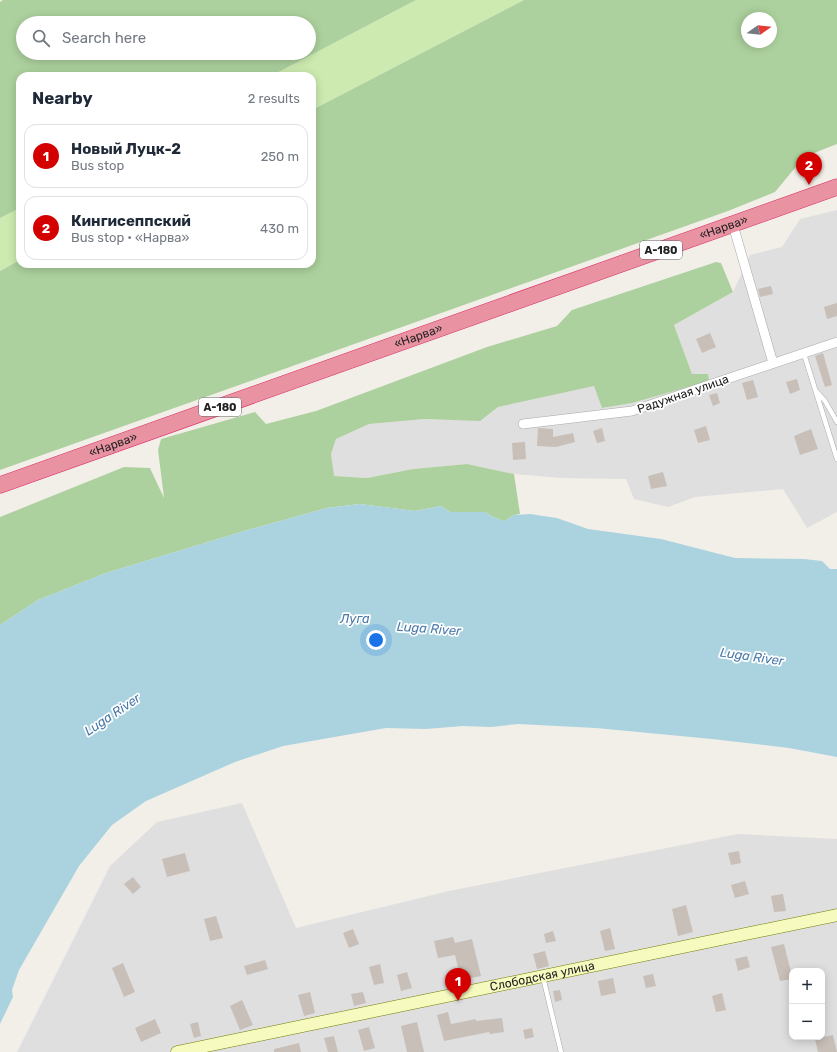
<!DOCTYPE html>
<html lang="en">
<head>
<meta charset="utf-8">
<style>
	:root { --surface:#fff; --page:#f6f6f7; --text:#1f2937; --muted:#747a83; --line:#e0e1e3; --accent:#d40000 }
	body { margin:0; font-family:Rubik,sans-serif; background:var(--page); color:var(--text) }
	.controls { position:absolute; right:12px; bottom:12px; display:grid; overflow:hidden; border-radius:8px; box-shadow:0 2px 10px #0003 }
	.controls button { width:36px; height:36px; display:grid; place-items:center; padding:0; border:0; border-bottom:1px solid var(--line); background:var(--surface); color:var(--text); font:20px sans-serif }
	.compass { position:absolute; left:741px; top:12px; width:36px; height:36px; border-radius:50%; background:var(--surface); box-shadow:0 2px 10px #0003; rotate:76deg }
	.you { position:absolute; left:376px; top:640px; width:14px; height:14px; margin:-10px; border:3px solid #fff; border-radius:50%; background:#1a73e8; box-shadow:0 0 0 6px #1a73e833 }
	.badge { display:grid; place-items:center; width:26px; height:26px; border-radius:50%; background:var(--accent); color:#fff; font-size:13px; font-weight:700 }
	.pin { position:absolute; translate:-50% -33px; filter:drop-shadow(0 1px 2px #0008) }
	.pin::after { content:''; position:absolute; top:21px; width:14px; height:12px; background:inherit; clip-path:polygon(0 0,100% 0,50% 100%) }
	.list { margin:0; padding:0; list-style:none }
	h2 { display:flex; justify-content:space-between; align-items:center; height:52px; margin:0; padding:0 16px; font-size:17px }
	h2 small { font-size:13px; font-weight:400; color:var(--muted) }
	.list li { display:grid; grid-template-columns:26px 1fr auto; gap:12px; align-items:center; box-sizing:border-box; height:64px; margin:0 8px 8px; padding:0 8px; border:1px solid var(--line); border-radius:12px }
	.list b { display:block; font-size:15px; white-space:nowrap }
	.list p { margin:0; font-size:13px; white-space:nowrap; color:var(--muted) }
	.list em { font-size:13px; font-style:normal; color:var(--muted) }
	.icon { flex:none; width:22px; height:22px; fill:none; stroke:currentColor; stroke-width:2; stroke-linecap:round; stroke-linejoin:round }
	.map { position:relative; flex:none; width:837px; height:1052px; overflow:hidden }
	.search { position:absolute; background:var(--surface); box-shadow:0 2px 10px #0003; left:16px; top:16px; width:300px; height:44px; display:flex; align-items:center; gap:10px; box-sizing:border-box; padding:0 14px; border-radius:22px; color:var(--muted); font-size:15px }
	.panel { position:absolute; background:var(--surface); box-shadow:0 2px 10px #0003; left:16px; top:72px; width:300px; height:196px; border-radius:12px }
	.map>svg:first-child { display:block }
</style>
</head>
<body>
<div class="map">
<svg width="837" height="1052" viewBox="0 0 837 1052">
	<rect width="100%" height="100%" fill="#f2efe9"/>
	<path fill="#e0dfdf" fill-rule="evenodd" d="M837 210V512L807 528 783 489 695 497 668 507 634 499 626 479 561 478 514 474 467 464 413 469 367 478 333 476 331 454 336 439 369 424 425 419 480 420 498 407 595 385 602 408 632 403 708 374H692L674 325 733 292 750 255 782 247 800 219Z
		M242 803 296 928 449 891 738 834 837 839V1052H17L110 866 157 822ZM792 971H822V1037H792Z"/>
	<path fill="#cdebb0" d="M416 0H524L312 110V76H271Z
		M20 208V260L0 271V218Z"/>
	<path fill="#add19e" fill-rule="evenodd" d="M3 0H416L271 76H20V208L0 218V2ZM23 23H309V53H23Z
		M524 0H837V144L804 157 775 192 728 211 0 470V271L20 260V264H312V110ZM747 18H771V42H747Z
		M716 262 721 263 733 292 674 325 692 374H708L709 381 632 403 602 408 594 386 498 407 480 421 425 419 369 424 336 439 331 454 334 476 367 478 413 469 467 464 514 474 520 514 514 515 504 521 493 517 485 512H450L441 506 415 511 360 504 327 508 251 529 106 573 38 600 0 625V517L124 467 150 468 164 498 158 450 161 439 255 412 266 424 316 411 487 347 557 326 572 310Z"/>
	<path fill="#aad3df" d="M360 504 415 511 441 506 450 512H485L493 517 504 521 514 515 530 514 557 518 588 529 661 539 735 558 804 559 822 561 830 569H837V757L789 748 712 739 596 728 518 724 491 727 463 726 426 729 386 728 283 746 235 762 146 801 112 825 79 866 19 970 12 990 13 997 0 1024V625L38 600 106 573 251 529 327 508Z"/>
	<path fill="#c7bfb8" d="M771 286 773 294 760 297 758 289Z
		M837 303V316L827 319 824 307Z
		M710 333 716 347 702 353 696 339Z
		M823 353 832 385 825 387 815 356Z
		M797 379 800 390 790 394 786 382Z
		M753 380 758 397 747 400 742 383Z
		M717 393 720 403 713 406 709 395Z
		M706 426 710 440 698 443 694 430Z
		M538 428 553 429V437L573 433 575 442 556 447 537 446Z
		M602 428 605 441 597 443 593 431Z
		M811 429 818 449 800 455 794 436Z
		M525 442 526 459 513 460 512 443Z
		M663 472 667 486 651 489 648 476Z
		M739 851 741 863 731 865 728 853Z
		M185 853 190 871 167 877 162 859Z
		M133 877 141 887 133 894 124 884Z
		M745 881 749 894 735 898 731 885Z
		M783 894 786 911 774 912 771 896Z
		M686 905 693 932 678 936 672 909Z
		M216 916 223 938 210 941 204 919Z
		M610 928 615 949 605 951 600 931Z
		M353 929 359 944 349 948 343 933Z
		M553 931 556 941 546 943 544 934Z
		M453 937 455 943 472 939 481 976 461 980 455 955 438 958 434 941Z
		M784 944 791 972 792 971V979L780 981 771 947Z
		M545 951 549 966 537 969 533 954Z
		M747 956 750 967 738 971 735 959Z
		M265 960 268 969 247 975 244 966Z
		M123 963 135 992 124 997 112 968Z
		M380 964 384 983 374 985 369 967Z
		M407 972 412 988 401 991 397 975Z
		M653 974 656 986 646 988 643 976Z
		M613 978 616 993 601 996 598 981Z
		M560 990 562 1000 555 1002 553 991Z
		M310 992 315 1013 304 1016 298 995Z
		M363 992 366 1003 354 1006 351 994Z
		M722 993 726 1010 716 1012 712 996Z
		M242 1000 253 1025 240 1030 230 1006Z
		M448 1012 451 1024 476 1019V1021L502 1018 504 1032 490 1034 489 1032 444 1041 437 1015Z
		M155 1019 161 1033 141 1042 135 1028Z
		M198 1022 201 1036 194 1038 190 1024Z
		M417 1022 424 1052H407L401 1026Z
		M369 1027 375 1048 364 1051 358 1030Z
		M532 1028 534 1037 525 1039 523 1030Z
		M833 1035 837 1052H818L815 1039Z
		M334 1036 338 1052H328L324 1038Z
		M299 1043 301 1052H274V1049Z"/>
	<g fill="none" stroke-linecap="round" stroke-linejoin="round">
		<defs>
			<path id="lane" d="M804 354 837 459
				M817 392 825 401 837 422
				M543 977 561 1052"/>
			<path id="street" d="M733 225 773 363
				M523 424 632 411 837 342"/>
			<g id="secondary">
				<path id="s1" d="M177 1052 837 915"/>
			</g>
			<g id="highway">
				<path id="s2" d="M0 485 837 187"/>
			</g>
		</defs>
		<use href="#lane" stroke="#a9a9a9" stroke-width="5.5"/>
		<use href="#street" stroke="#a9a9a9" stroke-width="10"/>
		<use href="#secondary" stroke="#707d05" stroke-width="13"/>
		<use href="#highway" stroke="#dc2a67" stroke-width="17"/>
		<use href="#lane" stroke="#fff" stroke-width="4.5"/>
		<use href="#street" stroke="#fff" stroke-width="9"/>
		<use href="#secondary" stroke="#f7fabf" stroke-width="12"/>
		<use href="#highway" stroke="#e892a2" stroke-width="16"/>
	</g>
	<g text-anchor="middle" stroke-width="3.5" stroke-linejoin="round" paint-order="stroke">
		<g fill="#fff" stroke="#646464" stroke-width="1">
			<rect x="640" y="241" width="42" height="18" rx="3"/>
			<rect x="199" y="398" width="42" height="18" rx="3"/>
		</g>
		<g font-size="11" font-weight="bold" fill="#222">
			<text x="661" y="254">А-180</text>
			<text x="220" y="411">А-180</text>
		</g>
		<g font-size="12" fill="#222" stroke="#fff">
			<text dy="4" stroke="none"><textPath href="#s2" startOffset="768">«Нарва»</textPath></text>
			<text dy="4" stroke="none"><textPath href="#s2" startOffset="444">«Нарва»</textPath></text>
			<text transform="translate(683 394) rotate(-19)" y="4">Радужная улица</text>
			<text dy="4" stroke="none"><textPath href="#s2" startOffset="120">«Нарва»</textPath></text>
			<text dy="4" stroke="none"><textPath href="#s1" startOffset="373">Слободская улица</textPath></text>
		</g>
		<g font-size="13" font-style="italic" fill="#4a7aab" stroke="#fff">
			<text x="355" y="623">Луга</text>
			<text transform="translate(429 628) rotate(4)" y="5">Luga River</text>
			<text transform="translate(752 656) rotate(8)" y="5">Luga River</text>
			<text transform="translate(112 714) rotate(-34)" y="5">Luga River</text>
		</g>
	</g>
</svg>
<div class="controls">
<button>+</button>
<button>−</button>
</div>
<svg class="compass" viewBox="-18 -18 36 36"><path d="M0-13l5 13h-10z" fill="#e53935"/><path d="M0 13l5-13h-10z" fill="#747a83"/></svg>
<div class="you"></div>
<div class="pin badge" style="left:458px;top:1001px">1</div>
<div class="pin badge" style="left:809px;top:185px">2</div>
<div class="search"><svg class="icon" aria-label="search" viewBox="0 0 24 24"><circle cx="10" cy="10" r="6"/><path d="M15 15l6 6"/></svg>Search here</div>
<section class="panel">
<h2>Nearby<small>2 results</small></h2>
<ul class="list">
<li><span class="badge">1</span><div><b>Новый Луцк-2</b><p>Bus stop</p></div><em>250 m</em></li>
<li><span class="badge">2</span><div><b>Кингисеппский</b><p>Bus stop · «Нарва»</p></div><em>430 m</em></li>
</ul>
</section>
</div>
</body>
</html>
